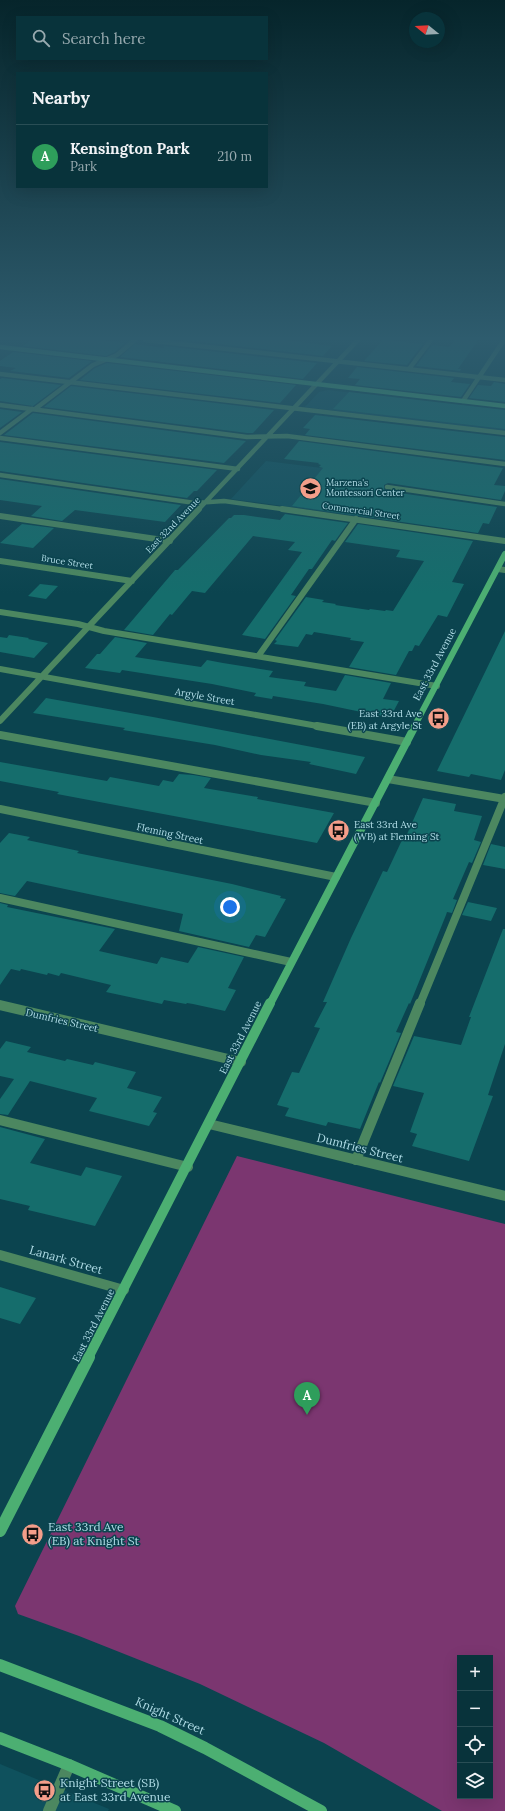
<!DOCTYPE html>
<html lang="en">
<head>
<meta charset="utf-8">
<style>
	:root { --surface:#08333b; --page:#163f46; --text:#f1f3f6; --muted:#98aaaf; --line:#294e55; --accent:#8c9099 }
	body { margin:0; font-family:Lora,serif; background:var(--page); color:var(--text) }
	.controls { position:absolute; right:12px; bottom:12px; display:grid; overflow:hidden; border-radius:0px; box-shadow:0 4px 16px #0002 }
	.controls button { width:36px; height:36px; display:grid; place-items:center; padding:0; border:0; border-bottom:1px solid var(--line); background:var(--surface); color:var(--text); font:20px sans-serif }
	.compass { position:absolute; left:409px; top:12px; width:36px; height:36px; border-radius:50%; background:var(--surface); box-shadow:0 4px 16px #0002; rotate:288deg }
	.you { position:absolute; left:230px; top:907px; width:14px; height:14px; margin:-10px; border:3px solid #fff; border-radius:50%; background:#1a73e8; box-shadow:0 0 0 6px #1a73e833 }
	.badge { display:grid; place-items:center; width:26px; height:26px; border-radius:50%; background:var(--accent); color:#fff; font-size:13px; font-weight:700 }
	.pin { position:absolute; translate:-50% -33px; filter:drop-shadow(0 1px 2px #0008) }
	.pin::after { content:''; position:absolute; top:21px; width:14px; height:12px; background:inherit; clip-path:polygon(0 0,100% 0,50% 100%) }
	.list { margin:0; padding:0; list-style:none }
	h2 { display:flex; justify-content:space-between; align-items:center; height:52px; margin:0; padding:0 16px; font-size:17px }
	h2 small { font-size:13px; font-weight:400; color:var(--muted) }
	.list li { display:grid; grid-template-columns:26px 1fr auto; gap:12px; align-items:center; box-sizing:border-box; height:64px; padding:0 16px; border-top:1px solid var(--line) }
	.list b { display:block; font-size:15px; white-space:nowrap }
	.list p { margin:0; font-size:13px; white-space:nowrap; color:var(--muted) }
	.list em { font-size:13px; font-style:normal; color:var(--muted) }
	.icon { flex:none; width:22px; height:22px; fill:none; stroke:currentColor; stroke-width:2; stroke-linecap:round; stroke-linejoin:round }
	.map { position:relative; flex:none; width:505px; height:1811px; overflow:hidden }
	.search { position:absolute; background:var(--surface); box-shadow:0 4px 16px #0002; left:16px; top:16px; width:252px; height:44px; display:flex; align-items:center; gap:10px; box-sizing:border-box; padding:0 14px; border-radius:0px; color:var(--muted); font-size:15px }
	.panel { position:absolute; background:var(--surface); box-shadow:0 4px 16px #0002; left:16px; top:72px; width:252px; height:116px; border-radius:0px }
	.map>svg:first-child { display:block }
</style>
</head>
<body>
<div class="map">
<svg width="505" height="1811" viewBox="0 0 505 1811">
	<rect width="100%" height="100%" fill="#0b444f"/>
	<path fill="#0f515d" d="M328 390 505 411V432L305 407 319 392Z
		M266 461 386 476 357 516 231 499Z
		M0 1764 109 1809 108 1811H0Z"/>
	<path fill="#7b3670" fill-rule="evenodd" d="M237 1156 505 1224V1811H442L324 1743 200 1684 79 1636 18 1614 15 1606ZM460 1658H490V1796H460Z"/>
	<path fill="#156d6c" d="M31 340H99L125 343 115 352 106 356 23 346Z
		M183 340H284L332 346 323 356Z
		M383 340H386L423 344 407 365 364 361Z
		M455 340H478L458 369H461L460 371 416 366 432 345 449 347Z
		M135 344 164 348V346L317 363 303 379 120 357Z
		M13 352 92 361 69 378 10 371 16 368 0 366V361Z
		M107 363 296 385 280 403 80 380 95 368Z
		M357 367 454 378 451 382 470 384 461 397 355 385 360 379 348 378Z
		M2 378 61 385 33 406 0 401V379Z
		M494 382 505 384V402L469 398 478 385 491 386Z
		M71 386 274 410 253 433H247L44 407Z
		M349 392 505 410V429L333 409Z
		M0 409 22 412 0 428Z
		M33 413 246 441 224 463 4 435Z
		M315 415 505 437V460L305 435 310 429 303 428Z
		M299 441 503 468 494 485 505 486V491L501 500 388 483 384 485V489L386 491 497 507 489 524 483 523 478 533 292 506 323 468 319 467 321 465 318 464 319 463 284 459Z
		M0 442 217 470 197 491H194L187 498 0 471Z
		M0 479 181 505 165 522 75 510 62 521 31 516 42 506 0 500Z
		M285 514 348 523 335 541 332 540 312 569H309L291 595 296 596 265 639 242 635 302 552 288 550 295 542 253 536 205 593 192 591 172 615 170 614 153 635 124 630 175 570H178L229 518H231L234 515H244L280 520Z
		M22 524 54 528 33 548 0 543Z
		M358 524 473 541 452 582 464 584 447 617 438 615 419 646 415 645 412 651H409L396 675 349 667 364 642 350 640 351 638 314 632 312 635 306 634 298 647 274 644 277 641 275 640 306 597 324 600 322 602 336 604 335 605 369 610 370 609 385 611 386 610 393 611 424 561 396 557 400 550 345 542Z
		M40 584 58 586 46 599 28 596Z
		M505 631V770L501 780 471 774 469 777 437 771Z
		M9 635 29 638 28 639 48 643 34 658 0 652V637L7 638Z
		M115 637 147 643 135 657 201 667 207 660 223 663 273 671 269 677 306 682 304 686 336 691 345 675 391 683 383 699 399 701 390 718 323 704 273 696 272 699 254 696 256 693 212 684 122 670 120 673 85 668 97 654H100Z
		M46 698 153 717 365 757 356 774 309 764 311 762 261 755 215 745 123 730 125 728 33 713Z
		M0 762 107 781 110 777 159 786 163 780 173 782 179 774 193 775 211 778 204 788 258 797 257 799 334 813 317 843 57 794 59 792 0 781Z
		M423 798 456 804 454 811 482 816 474 840 481 842 472 863 469 862 453 899 457 900 452 913 447 912 446 915 410 1004 409 1003 396 1032 401 1033 380 1083 379 1082 360 1129 328 1122 326 1126 285 1116 289 1108 277 1105 292 1072 299 1073 320 1028 314 1027 327 1002H323L351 938 383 871 387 872 402 840 404 841Z
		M9 833 30 837 27 840 79 851 77 853 232 884 281 896 280 898 286 899 265 937 256 935 249 947 179 931 183 914 27 881 15 896 0 893V843Z
		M491 844 505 847V869L483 865Z
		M468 902 497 908 491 921 462 915Z
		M0 903 8 905 7 907 115 929 99 951 157 964 161 957 188 963 198 947 244 957 228 988 236 990 225 1011 193 1004 187 1003 186 1004 164 1000 162 1004 106 992 111 985 61 973 59 976 48 973 47 975 21 969 20 971 11 969 0 985Z
		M503 929H505V1044L488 1095 493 1096 469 1161 412 1146 417 1134 410 1132 424 1093 393 1086 414 1036 461 1045 471 1017H469Z
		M6 1041 31 1047 27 1052 65 1061 67 1059 93 1065 95 1062 136 1072 127 1088 162 1097 153 1112 157 1113 149 1126 89 1111 97 1098 30 1081 8 1115 0 1114V1099L14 1079 0 1076V1049Z
		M0 1127 45 1139 30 1163 81 1176 86 1167 122 1176 95 1226 28 1210 30 1206 0 1199Z
		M0 1287 36 1298 20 1324 0 1318Z"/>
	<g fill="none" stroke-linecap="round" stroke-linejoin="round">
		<path stroke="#4c8760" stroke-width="4.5" d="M145 340 505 380
			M409 369 431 340
			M0 374 505 433
			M0 433 32 409
			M0 438 238 469
			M387 487 505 504"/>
		<path stroke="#4c8760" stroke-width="6" d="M0 516 170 541
			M0 612 78 624 104 631 437 686
			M259 655 356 519"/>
		<path stroke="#4c8760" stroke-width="8" d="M0 735 376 803
			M0 898 291 962
			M420 1004 505 797"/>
		<path stroke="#4c8760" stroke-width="10" d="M0 1120 188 1167
			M356 1160 420 1003"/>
		<path stroke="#4c8760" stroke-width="12" d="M49 1811 69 1765"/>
		<path stroke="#4c8760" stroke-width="4.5" d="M463 401 504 340
			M0 405 247 437 287 436 505 464
			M35 409 93 365 117 355 135 340
			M0 475 195 503 224 501 289 510
			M198 510 358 340"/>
		<path stroke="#4c8760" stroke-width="6" d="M282 509 505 541
			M0 561 132 581
			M498 569 505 570
			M0 669 323 727
			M0 721 199 509"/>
		<path stroke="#4c8760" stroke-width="8" d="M317 726 407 742
			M388 779 505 799
			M0 809 336 877"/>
		<path stroke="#4c8760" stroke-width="10" d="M0 1005 241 1062
			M209 1124 505 1196
			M0 1255 124 1290"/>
		<path stroke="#4caf72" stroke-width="4.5" d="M0 347 505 406"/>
		<path stroke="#4caf72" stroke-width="6" d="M414 727 505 554"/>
		<path stroke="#4caf72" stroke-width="8" d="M270 1004 415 726"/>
		<path stroke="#4caf72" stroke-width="10" d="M88 1358 270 1003"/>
		<path stroke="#4caf72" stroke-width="12" d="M0 1531 89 1357
			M0 1665 160 1726 205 1748 321 1811
			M0 1738 69 1765 175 1811"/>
	</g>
	<linearGradient id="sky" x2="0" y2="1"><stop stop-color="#06252b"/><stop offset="0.57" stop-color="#2e5c6e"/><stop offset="1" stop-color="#2e5c6e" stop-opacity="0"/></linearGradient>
	<rect width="505" height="594" fill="url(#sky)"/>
	<defs>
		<symbol id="school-disc" viewBox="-11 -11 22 22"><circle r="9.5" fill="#f49e8a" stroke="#0b444f"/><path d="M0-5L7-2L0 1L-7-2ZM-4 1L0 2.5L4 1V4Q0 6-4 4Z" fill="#111"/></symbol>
		<symbol id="bus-disc" viewBox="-11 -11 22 22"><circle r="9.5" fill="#f49e8a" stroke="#0b444f"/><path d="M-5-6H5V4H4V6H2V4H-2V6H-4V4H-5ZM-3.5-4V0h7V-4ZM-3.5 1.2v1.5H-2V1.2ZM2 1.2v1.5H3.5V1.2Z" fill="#111"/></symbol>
	</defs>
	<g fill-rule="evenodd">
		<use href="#school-disc" x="298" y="476" width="25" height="25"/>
		<use href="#bus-disc" x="426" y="706" width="25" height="25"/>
		<use href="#bus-disc" x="326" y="818" width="25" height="25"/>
		<use href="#bus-disc" x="20" y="1522" width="25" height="25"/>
		<use href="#bus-disc" x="32" y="1778" width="25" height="25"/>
	</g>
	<g text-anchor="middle" stroke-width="3" stroke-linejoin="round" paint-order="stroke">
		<g font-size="9" fill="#afdbe5" stroke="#0b444f" text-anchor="start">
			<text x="326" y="486">Marzena's<tspan x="326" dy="10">Montessori Center</tspan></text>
		</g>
		<g font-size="9" fill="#afdbe5" stroke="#0b444f">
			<text transform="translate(361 511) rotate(8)" y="3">Commercial Street</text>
			<text transform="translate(173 525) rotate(-46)" y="3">East 32nd Avenue</text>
			<text transform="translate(67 562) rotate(9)" y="3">Bruce Street</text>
		</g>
		<g font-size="10" fill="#afdbe5" stroke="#0b444f">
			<text transform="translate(434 664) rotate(-62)" y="4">East 33rd Avenue</text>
			<text transform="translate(205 696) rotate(10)" y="4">Argyle Street</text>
			<text transform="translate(170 833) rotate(12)" y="4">Fleming Street</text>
			<text transform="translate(62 1020) rotate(13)" y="4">Dumfries Street</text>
			<text transform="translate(240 1037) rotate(-63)" y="4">East 33rd Avenue</text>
			<text transform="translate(93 1325) rotate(-63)" y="4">East 33rd Avenue</text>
		</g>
		<g font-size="10" fill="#afdbe5" stroke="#0b444f" text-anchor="end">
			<text x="422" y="717">East 33rd Ave<tspan x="422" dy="12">(EB) at Argyle St</tspan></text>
			<text x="354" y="828" text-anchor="start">East 33rd Ave<tspan x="354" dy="12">(WB) at Fleming St</tspan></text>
		</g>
		<g font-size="12" fill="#afdbe5" stroke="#0b444f">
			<text transform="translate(360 1148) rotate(14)" y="4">Dumfries Street</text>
			<text transform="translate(66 1260) rotate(16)" y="4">Lanark Street</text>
			<text transform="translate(170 1716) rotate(24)" y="4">Knight Street</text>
		</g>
		<g font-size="12" fill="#afdbe5" stroke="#0b444f" text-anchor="start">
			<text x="48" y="1531">East 33rd Ave<tspan x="48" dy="14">(EB) at Knight St</tspan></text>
			<text x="60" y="1787">Knight Street (SB)<tspan x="60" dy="14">at East 33rd Avenue</tspan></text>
		</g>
	</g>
</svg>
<div class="controls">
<button>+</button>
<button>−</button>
<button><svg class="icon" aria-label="locate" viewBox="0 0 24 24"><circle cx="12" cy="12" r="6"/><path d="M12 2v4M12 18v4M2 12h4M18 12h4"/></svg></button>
<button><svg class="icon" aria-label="layers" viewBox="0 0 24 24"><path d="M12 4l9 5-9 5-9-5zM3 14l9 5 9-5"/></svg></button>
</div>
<svg class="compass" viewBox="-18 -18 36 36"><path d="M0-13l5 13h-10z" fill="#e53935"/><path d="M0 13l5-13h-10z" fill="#98aaaf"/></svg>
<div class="you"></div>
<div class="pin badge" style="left:307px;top:1415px;background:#2e9e5b">A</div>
<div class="search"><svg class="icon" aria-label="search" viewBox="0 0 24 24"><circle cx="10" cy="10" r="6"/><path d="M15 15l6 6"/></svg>Search here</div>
<section class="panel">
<h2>Nearby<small></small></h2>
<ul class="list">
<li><span class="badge" style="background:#2e9e5b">A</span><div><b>Kensington Park</b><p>Park</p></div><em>210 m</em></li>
</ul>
</section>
</div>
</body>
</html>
